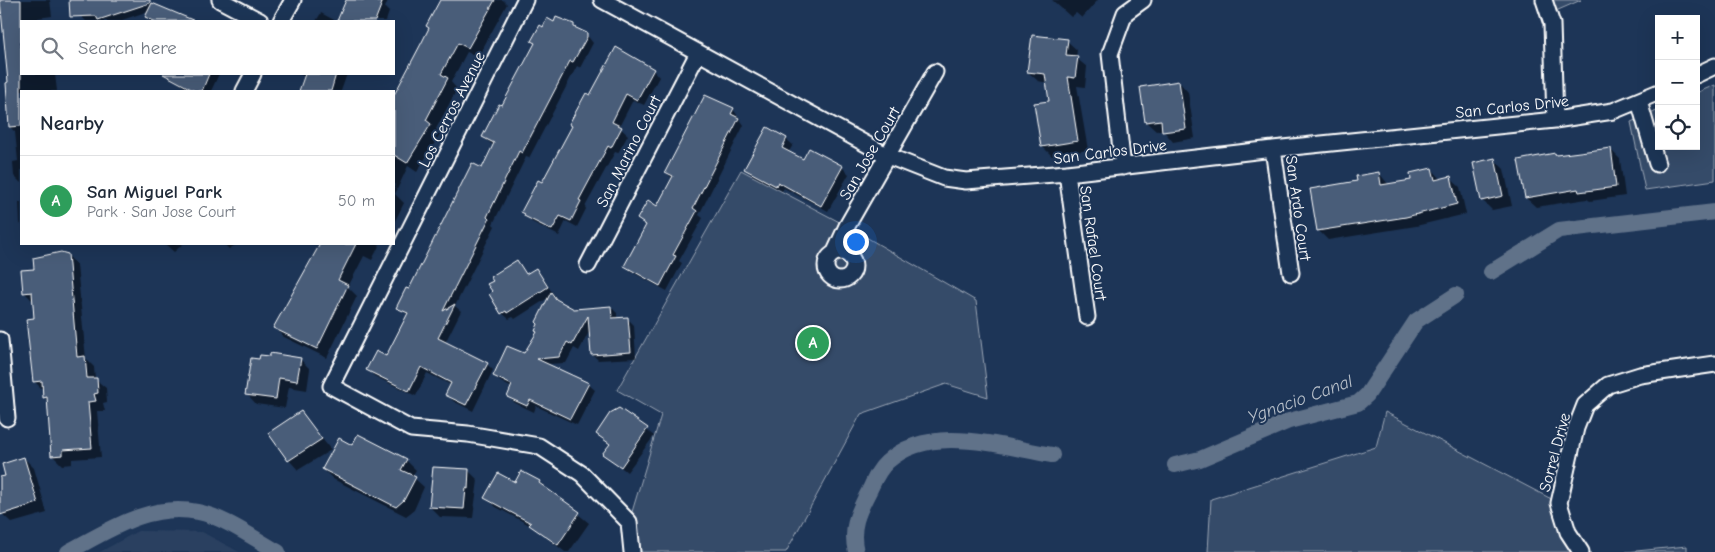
<!DOCTYPE html>
<html lang="en">
<head>
<meta charset="utf-8">
<style>
	:root { --surface:#fff; --page:#f2f2f3; --text:#1f2937; --muted:#747a83; --line:#e0e1e3; --accent:#845c67 }
	body { margin:0; font-family:"Comic Neue",sans-serif; background:var(--page); color:var(--text) }
	.controls { position:absolute; right:15px; top:15px; display:grid; overflow:hidden; border-radius:0px; box-shadow:0 5px 20px #0002 }
	.controls button { width:45px; height:45px; display:grid; place-items:center; padding:0; border:0; border-bottom:1px solid var(--line); background:var(--surface); color:var(--text); font:25px sans-serif }
	.you { position:absolute; left:855px; top:241px; width:18px; height:18px; margin:-12px; border:4px solid #fff; border-radius:50%; background:#1a73e8; box-shadow:0 0 0 8px #1a73e833 }
	.badge { display:grid; place-items:center; width:32px; height:32px; border-radius:50%; background:var(--accent); color:#fff; font-size:16px; font-weight:700 }
	.pin { position:absolute; translate:-50% -50%; border:2px solid #fff; box-shadow:0 1px 5px #0006 }
	.list { margin:0; padding:0; list-style:none }
	h2 { display:flex; justify-content:space-between; align-items:center; height:65px; margin:0; padding:0 20px; font-size:21px }
	h2 small { font-size:16px; font-weight:400; color:var(--muted) }
	.list li { display:grid; grid-template-columns:32px 1fr auto; gap:15px; align-items:center; box-sizing:border-box; height:90px; padding:0 20px; border-top:1px solid var(--line) }
	.list b { display:block; font-size:19px; white-space:nowrap }
	.list p { margin:0; font-size:16px; white-space:nowrap; color:var(--muted) }
	.list em { font-size:16px; font-style:normal; color:var(--muted) }
	.icon { flex:none; width:28px; height:28px; fill:none; stroke:currentColor; stroke-width:2; stroke-linecap:round; stroke-linejoin:round }
	.map { position:relative; flex:none; width:1715px; height:552px; overflow:hidden }
	.search { position:absolute; background:var(--surface); box-shadow:0 5px 20px #0002; left:20px; top:20px; width:375px; height:55px; display:flex; align-items:center; gap:12px; box-sizing:border-box; padding:0 18px; border-radius:0px; color:var(--muted); font-size:19px }
	.panel { position:absolute; background:var(--surface); box-shadow:0 5px 20px #0002; left:20px; top:90px; width:375px; height:155px; border-radius:0px }
	.map>svg:first-child { display:block }
</style>
</head>
<body>
<div class="map">
<svg width="1715" height="552" viewBox="0 0 1715 552">
	<rect width="100%" height="100%" fill="#1d3557"/>
	<filter id="ink" filterUnits="userSpaceOnUse"><feTurbulence type="fractalNoise" baseFrequency=".02" numOctaves="2"/><feDisplacementMap in="SourceGraphic" scale="10" xChannelSelector="R" yChannelSelector="G"/><feConvolveMatrix kernelMatrix="1 2 1 2 8 2 1 2 1" color-interpolation-filters="sRGB"/></filter>
	<g filter="url(#ink)">
		<path fill="#2a4161" d="M138 531 202 532 239 552H100Z"/>
		<path fill="#364b69" stroke="#9aa5b4" d="M1544 0H1581L1549 14Z
			M1715 85V180L1645 190 1631 122 1659 110V146H1696V93Z
			M741 170 847 226 976 301 988 397 946 384 861 414 786 552H632L629 522 661 415 617 390Z
			M1385 412 1559 503 1581 552H1208L1211 499 1376 447Z
			M1687 546V552H1626Z"/>
		<path fill="#0007" d="M0 0H50L52 16 38 18V21H21V74H55L57 91H21V183L14 176 13 162 18 161 15 132 10 127 9 84Z
			M79 0H144L180 16 185 21H150L147 17 149 11 119 21H86L81 16Z
			M347 0H388L385 8 389 12 386 21H339Z
			M444 0H503L507 4 478 57 467 52 451 82 457 89 436 129 440 134 417 172 408 166 395 194 404 203 395 221 394 111 402 98Z
			M1052 0H1098L1082 18 1076 13 1071 17Z
			M321 13 336 21H316Z
			M586 34 593 43 580 68 577 66 529 158 526 157 493 224 495 226 455 306 461 311 445 343 487 364 493 370 473 411 453 401 447 394 451 385 427 373 416 396 374 376 368 369 387 358 408 315 398 307 482 170 494 146 483 137 502 107Z
			M1067 41 1077 50 1076 58 1087 67 1085 87 1077 86 1088 150 1052 156 1042 146 1050 102 1048 83 1038 81 1028 72Z
			M653 70 659 77 644 105 633 100 619 127 628 135 618 153 615 152 585 207 586 209 577 227 566 221 559 236 532 222 526 216 573 127 570 124 591 97Z
			M181 74H219L211 91H191L184 87 177 81Z
			M300 74H347L341 91H300L305 77Z
			M1179 82 1188 92 1195 138 1173 142 1163 130 1156 131 1146 122Z
			M706 96 733 109 744 125 699 215 703 218 679 261 682 263 667 291 632 272 625 265 647 226 639 219 658 207 673 179 666 172Z
			M786 139 793 145 788 153 803 161 809 149 842 167 849 174 828 211 784 188 782 191 752 175 746 169Z
			M1610 149 1620 159 1625 196 1590 201 1587 199 1536 207 1526 198 1557 157Z
			M1494 159 1504 169 1512 206 1492 210 1482 200Z
			M1432 169 1442 180 1450 178 1460 187 1466 214 1416 226 1328 240 1318 230 1358 182 1379 173 1389 185 1413 181Z
			M19 202H21V225L20 223Z
			M165 244H183L174 252Z
			M224 244H237L229 249Z
			M323 244H380L372 260 364 256 348 287 357 296 327 358 284 337 275 328 291 295 294 296Z
			M67 255 77 265 86 359 94 367 95 379 106 388 107 402 103 403 105 411H97L101 457 72 459V464L62 465 52 455 48 401 44 397V391L34 381 36 319 34 302 24 292 36 270Z
			M517 262 527 275 536 269 559 302 573 310 611 307 617 313V319L627 318 634 325 636 358 598 360 592 354 590 330 579 351 574 348 566 363 547 364 588 384 595 390 577 425 536 406 534 412 515 403 508 396 512 388 501 382 494 376 525 354 538 332 551 296 515 319 513 317 509 319 502 313Z
			M300 359 310 369 307 390 289 387 285 408 256 404 247 394Z
			M620 409 654 436 627 472 604 454 611 445 597 434Z
			M301 412 331 450 298 470 289 460Z
			M353 446 406 460 416 470 412 476 424 487 414 510 406 516 333 479 323 469Z
			M24 458 34 468 47 513 12 523 2 514 0 507V478L7 476Z
			M468 470 478 480 473 518 440 517 430 507Z
			M539 482 589 523 569 552H565L533 527 496 507 486 497 516 484Z"/>
		<g fill="none" stroke-linecap="round" stroke-linejoin="round">
			<path stroke="#617289" stroke-width="16" d="M1491 272 1559 230 1715 212
				M1175 465 1200 459 1289 421 1358 403 1367 395 1416 321 1456 295
				M68 552C109 530 150 502 198 512 224 517 255 539 278 552
				M856 552C850 528 858 512 869 491 874 481 878 470 887 462 930 422 1001 447 1052 455"/>
		</g>
		<path fill="#4a5d79" stroke="#fff" d="M0 0H21V126L9 127 6 83 8 82Z
			M69 0H150V3L98 20 96 16 70 17Z
			M346 0H374L382 3 375 21H337Z
			M440 0H495L468 48 458 43 441 74 448 78 426 120 431 124 407 163 394 155V95L422 42 429 28 426 26Z
			M152 3 195 21H154L145 17Z
			M556 17 574 24V27L587 33V37L573 62 570 61 522 153 519 151 487 217 489 219 443 311 455 304 438 338 488 363 466 405 445 395 451 383 421 367 409 391 366 370 376 351 386 356 408 313 396 308 406 288 409 289 472 163 482 168 494 143 482 137 499 104 502 105 535 43 531 41 540 25 543 27 547 18 554 22Z
			M1032 35 1068 39 1066 55 1078 56 1075 78 1068 77 1078 141 1041 147 1034 103 1049 101 1045 74 1027 72Z
			M616 47 654 69 637 100 626 94 612 122 622 127 611 148 608 146 579 200 581 201 571 221 560 216 552 230 524 216 525 214 521 212 538 180 542 182 572 126 569 124 586 93 590 95Z
			M163 74H209L202 91H195Z
			M305 74H336L331 91H299Z
			M1179 81 1186 129 1162 132 1161 120 1145 122 1140 87Z
			M705 95 734 108 731 114 739 118 693 208 697 211 673 255 676 256 660 286 624 266 646 225 637 219 648 200 657 206 673 176 665 172Z
			M767 127 787 138 782 148 803 159 809 148 843 166 821 206 778 182 776 186 744 169Z
			M1611 148 1616 187 1579 192 1578 189 1525 198 1518 160 1555 153 1556 155Z
			M1495 158 1503 196 1481 201 1473 163Z
			M1432 168 1435 180 1451 176 1457 204 1406 217 1317 231 1310 189 1357 181 1356 176 1379 172 1381 185 1411 180 1410 173Z
			M320 244H356L338 280 348 285 317 349 273 328Z
			M61 252 68 254 77 357 85 356 87 378H97L98 393 94 394 96 401 88 402 92 448 63 450V455L51 456 47 397 43 398 42 381 33 382 26 319 34 318 32 292 23 293 21 270 34 269 33 258Z
			M517 260 526 274 536 268 548 287 507 313 506 311 501 314 489 294 492 291 487 284 493 281 490 277Z
			M551 292 556 299 574 309 611 306 612 318 628 317 631 352 591 355 588 316 572 345 567 342 559 357 537 359 589 383 570 419 530 400 527 406 507 397 512 385 493 376 507 346 524 353 537 332 535 331 538 324 536 322Z
			M270 353 301 358 297 381 279 378 276 399 245 395 251 358 259 359 260 355 270 356Z
			M619 408 648 428 621 467 602 454 610 444 596 434 610 413Z
			M301 411 322 439 288 461 268 433Z
			M358 434 407 459 401 470 416 477 404 500 396 507 322 469 339 438 352 445Z
			M24 457 38 503 0 515V477L5 476 2 464Z
			M433 467 469 469 468 489 466 488 464 509 429 507Z
			M521 471 540 481 539 483 580 512 558 545 529 525 531 523 484 498 498 473 515 482Z"/>
		<g fill="none" stroke-linecap="round" stroke-linejoin="round">
			<defs>
				<path id="street" d="M220 0 260 21
					M525 0 331 386 411 429 468 434 539 446 582 474 629 522 632 552
					M602 0 888 156 944 178 966 181 1067 173 1273 149 1555 120 1613 111 1659 92
					M1544 0 1552 24 1555 120
					M281 21 293 0
					M1696 75 1715 66
					M244 91 253 74
					M1639 101 1657 164
					M1273 149 1291 273
					M1123 167 1110 54 1125 13 1143 0
					M1067 173 1087 317
					M835 252 847 226 935 72
					M826 266a14 14 0 1 1 28 0a14 14 0 1 1-28 0Z
					M588 265 698 53
					M0 340 7 418
					M1581 552 1568 532 1559 503 1576 428 1585 405 1608 385 1640 375 1715 364"/>
			</defs>
			<use href="#street" stroke="#fff" stroke-width="19"/>
			<use href="#street" stroke="#1d3557" stroke-width="15"/>
		</g>
	</g>
	<g text-anchor="middle" stroke-width="4" stroke-linejoin="round" paint-order="stroke">
		<g font-size="16" fill="#fff" stroke="#1d3557">
			<text transform="translate(1512 106) rotate(-6)" y="6">San Carlos Drive</text>
			<text transform="translate(451 109) rotate(-63)" y="6">Los Cerros Avenue</text>
			<text transform="translate(628 151) rotate(-63)" y="6">San Marino Court</text>
			<text transform="translate(1110 151) rotate(-7)" y="6">San Carlos Drive</text>
			<text transform="translate(869 153) rotate(-60)" y="6">San Jose Court</text>
			<text transform="translate(1299 208) rotate(82)" y="6">San Ardo Court</text>
			<text transform="translate(1094 243) rotate(82)" y="6">San Rafael Court</text>
			<text transform="translate(1554 452) rotate(-75)" y="6">Sorrel Drive</text>
		</g>
		<g font-size="18" font-style="italic" fill="#b8c0ca" stroke="#1d3557">
			<text transform="translate(1300 399) rotate(-20)" y="6">Ygnacio Canal</text>
		</g>
	</g>
</svg>
<div class="controls">
<button>+</button>
<button>−</button>
<button><svg class="icon" aria-label="locate" viewBox="0 0 24 24"><circle cx="12" cy="12" r="6"/><path d="M12 2v4M12 18v4M2 12h4M18 12h4"/></svg></button>
</div>
<div class="you"></div>
<div class="pin badge" style="left:813px;top:343px;background:#2e9e5b">A</div>
<div class="search"><svg class="icon" aria-label="search" viewBox="0 0 24 24"><circle cx="10" cy="10" r="6"/><path d="M15 15l6 6"/></svg>Search here</div>
<section class="panel">
<h2>Nearby<small></small></h2>
<ul class="list">
<li><span class="badge" style="background:#2e9e5b">A</span><div><b>San Miguel Park</b><p>Park · San Jose Court</p></div><em>50 m</em></li>
</ul>
</section>
</div>
</body>
</html>
